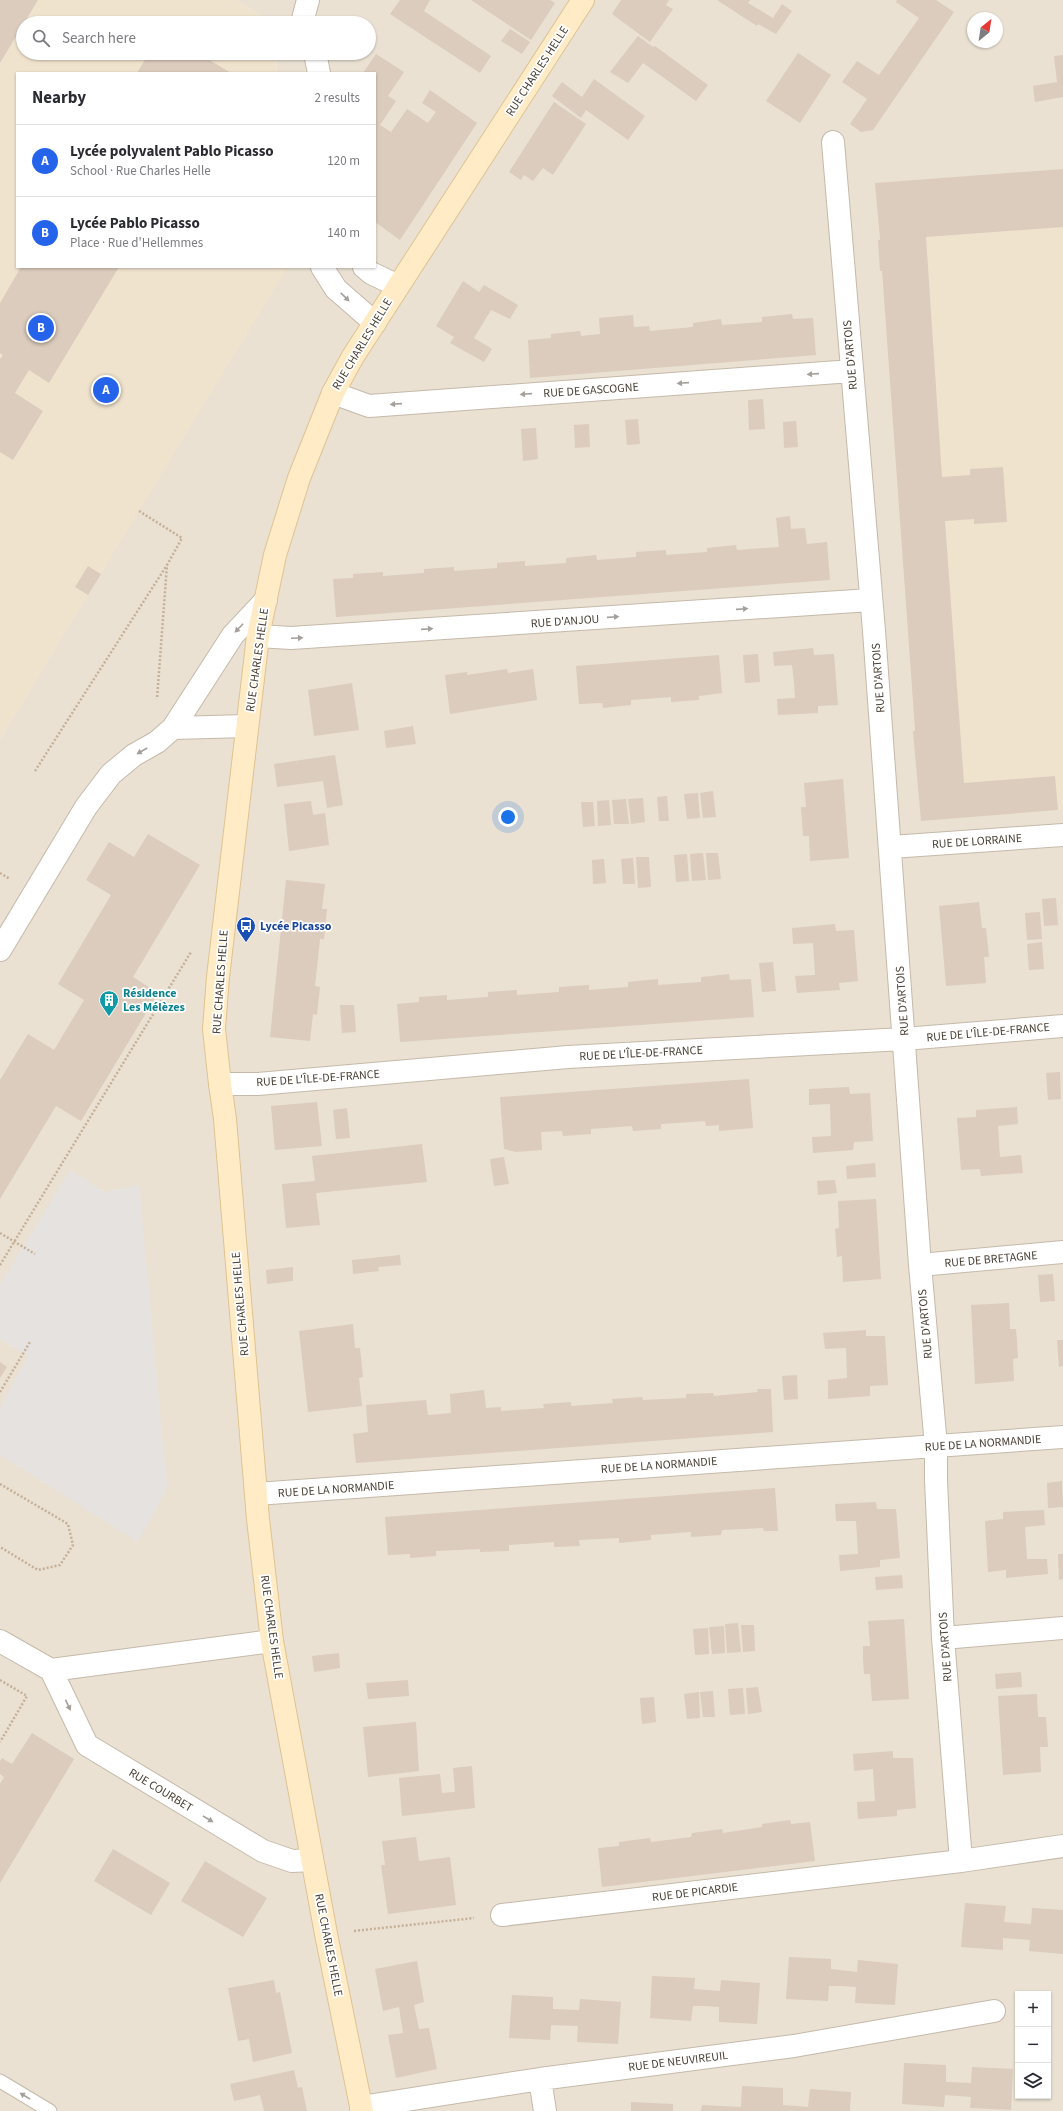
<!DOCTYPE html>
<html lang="en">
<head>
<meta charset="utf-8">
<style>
	:root { --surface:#fff; --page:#f7f7f7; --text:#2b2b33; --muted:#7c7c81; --line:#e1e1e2; --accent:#2563eb }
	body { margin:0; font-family:"Source Sans 3",sans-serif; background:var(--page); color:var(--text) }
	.controls { position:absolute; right:12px; bottom:12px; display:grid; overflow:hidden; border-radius:0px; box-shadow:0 1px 3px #0004 }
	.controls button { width:36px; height:36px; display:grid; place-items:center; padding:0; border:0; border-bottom:1px solid var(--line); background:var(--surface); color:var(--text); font:20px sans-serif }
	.compass { position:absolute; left:967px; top:12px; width:36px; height:36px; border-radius:50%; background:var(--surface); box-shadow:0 1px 3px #0004; rotate:30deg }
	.you { position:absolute; left:508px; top:817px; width:14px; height:14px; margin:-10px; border:3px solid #fff; border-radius:50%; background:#1a73e8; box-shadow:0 0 0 6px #1a73e833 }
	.badge { display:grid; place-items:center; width:26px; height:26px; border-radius:50%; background:var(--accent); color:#fff; font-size:13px; font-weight:700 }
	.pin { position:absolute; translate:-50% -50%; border:2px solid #fff; box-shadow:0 1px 4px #0006 }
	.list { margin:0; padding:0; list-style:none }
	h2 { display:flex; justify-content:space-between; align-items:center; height:52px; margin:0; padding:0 16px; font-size:17px }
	h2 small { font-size:13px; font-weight:400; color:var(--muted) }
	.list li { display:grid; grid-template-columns:26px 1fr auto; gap:12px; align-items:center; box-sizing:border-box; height:72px; padding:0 16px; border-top:1px solid var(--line) }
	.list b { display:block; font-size:15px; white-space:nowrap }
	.list p { margin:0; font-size:13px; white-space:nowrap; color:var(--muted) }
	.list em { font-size:13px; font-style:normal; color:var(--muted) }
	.icon { flex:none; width:22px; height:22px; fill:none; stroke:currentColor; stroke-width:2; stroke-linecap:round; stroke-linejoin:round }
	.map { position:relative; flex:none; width:1063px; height:2111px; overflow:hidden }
	.search { position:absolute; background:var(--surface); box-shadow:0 1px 3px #0004; left:16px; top:16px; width:360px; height:44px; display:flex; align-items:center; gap:10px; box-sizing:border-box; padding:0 14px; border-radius:22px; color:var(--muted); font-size:15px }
	.panel { position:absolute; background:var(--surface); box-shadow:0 1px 3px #0004; left:16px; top:72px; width:360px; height:196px; border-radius:0px }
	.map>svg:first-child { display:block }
</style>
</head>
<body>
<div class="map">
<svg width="1063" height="2111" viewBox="0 0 1063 2111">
	<rect width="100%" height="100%" fill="#f5efe6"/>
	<path fill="#eae1d3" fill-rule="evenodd" d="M235 0H1063V2111H0V739L286 267H375V73H277L276 53H369V23H273ZM973 18H997V42H973ZM1018 1994H1048V2096H1018Z"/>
	<path fill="#f0e3ce" d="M0 0H235L273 23H23V53H276L277 73H17V267L287 268 0 739Z
		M1063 169V810L921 821 875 183Z"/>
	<path fill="#e5e2df" d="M70 1170 104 1192 139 1185 167 1488 138 1542 0 1455V1408L28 1356 0 1339V1285Z"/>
	<path fill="#dbccbd" d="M0 0H38L0 63Z
		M400 0H430L424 11 491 56 480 73 390 14Z
		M471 0H550L555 3 531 40Z
		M621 0H669L666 5 673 9 650 42 612 14Z
		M717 0H750L748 3 773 18 782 4 792 11 776 34 758 24 757 26Z
		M897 0H936L954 12 873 130 861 132 850 124 867 99 842 82 857 61 879 75 919 18 896 2Z
		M510 29 530 42 522 54 501 41Z
		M638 36 653 47 655 46 708 85 696 101 643 63 628 83 610 72Z
		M149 53H198L231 73H137Z
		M798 53 831 75 800 123 766 101Z
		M376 54 404 72 388 96 396 101 380 125 391 132 407 109 428 123 436 112 422 103 430 90 477 123 400 240 375 222V73H363Z
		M1063 55V97L1035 102 1033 86 1057 82 1054 56Z
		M594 79 645 116 628 140 586 110 581 118 552 96 562 82 582 97Z
		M554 102 586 124 553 175 543 168 533 181 524 175 521 180 509 172Z
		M1063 169V227L926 237 942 477 970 475V469L1003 467 1007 522 974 524V519L945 521 964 783 1055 776 1058 810 921 821 913 732 915 730 882 271H880L878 240H880L875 183Z
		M21 267H119L49 383 29 370 15 393 43 411 13 460 0 452V359L3 355 0 353V303Z
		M463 281 479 292 484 285 518 305 510 319 491 310 474 338 492 349 484 362 450 343 454 337 436 326Z
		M792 314 793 319 813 318 816 355 530 378 528 340 551 338V334L580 331 581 336 600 334 599 318 633 315 634 327 649 326 650 331 693 327V323L721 319 722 325 762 322V317Z
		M763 399 765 429 749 430 748 400Z
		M638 419 640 444 627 445 625 420Z
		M796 421 798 447 784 448 783 422Z
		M589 424 590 447 575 448 574 425Z
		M536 428 538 459 523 461 521 429Z
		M790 516 791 529 805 528 807 544 827 542 830 580 336 617 333 579 353 578V574L383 572V576L424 573V569L454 567V571L497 568V563L525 561V566L566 563V558L596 555 597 560 636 557V552L650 551 666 550V555L707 552V548L736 545 737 550 779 547 776 518Z
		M88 566 101 574 88 595 75 587Z
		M813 648 814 655 834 654 838 705 818 706V713L778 715 777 699 795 698 794 682 792 665 774 666 773 652Z
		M758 654 760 682 745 683 743 655Z
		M719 655 722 693 699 696V700L671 702V697L631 700V705L603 708 602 703 579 704 576 666Z
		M507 669 508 673 533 669 537 700 450 714 445 675 467 672V675Z
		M352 683 359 730 314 736 308 690Z
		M413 726 416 744 386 748 384 731Z
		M335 755 343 805 327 808 323 781 277 787 274 764Z
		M843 779 849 858 810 861 809 836H803L801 807H806L804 783Z
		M713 791 716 817 703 818 700 793Z
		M698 793 700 818 687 819 684 794Z
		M667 796 669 821H659L657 797Z
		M643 798 645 822 631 824 628 799Z
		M626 799 629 824H614L612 800Z
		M609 800 611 825 598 826 597 801Z
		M311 801 313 815 325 813 329 845 289 851 284 804Z
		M581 802H593L595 826 583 827Z
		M148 834 200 865 133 977 158 993 81 1121 56 1106 0 1199V1080L28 1034 54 1050 84 1000 58 984 111 895 86 880 109 842 134 857Z
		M703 853 706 880 692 881 690 854Z
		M706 853H718L721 879 708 880Z
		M687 854 689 881 676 882 674 855Z
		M636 857H649L651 887 638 888Z
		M633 858 635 884H623L621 859Z
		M604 859 606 883 593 884 592 860Z
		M286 880 325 884 322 909H327L324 939H320L315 986 320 987 317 1015 313 1014 310 1041 270 1037Z
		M1056 898 1058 925 1044 926 1042 899Z
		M979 902 982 928H986L989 957H984L986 983 946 986 939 906Z
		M1040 912 1042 939 1027 940 1025 913Z
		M835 924 836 931 854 930 858 981 839 983 840 990 797 993 795 976 815 975 813 943 793 944 792 928Z
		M1042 942 1044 969 1029 970 1027 944Z
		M773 962 776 991 762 992 759 963Z
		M729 974 730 980 751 979 754 1017 400 1042 397 1004 419 1002V997L447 995V1000L488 997V992L517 990V995L559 992V987L589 985V990L628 987V982L658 979V985L701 982V977Z
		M340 1005H354L356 1032 342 1033Z
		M1060 1072 1061 1099 1048 1100 1046 1073Z
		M749 1079 753 1128 719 1131V1125L706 1126 705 1121 661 1124V1129L633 1131 632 1126 591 1129V1134L563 1136 562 1131 541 1132 542 1150 516 1152 504 1149 500 1097Z
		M849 1087 850 1094 870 1093 873 1141 854 1142 853 1150 813 1153 812 1137 831 1136 830 1104 809 1105V1089Z
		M317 1102 322 1146 275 1150 271 1106Z
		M1017 1107 1018 1124 998 1126 1000 1157 1021 1155 1023 1173 981 1176 980 1169 961 1170 957 1118 976 1117V1110Z
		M347 1108 350 1138 336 1139 333 1110Z
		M422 1144 427 1182 316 1193 320 1225 286 1228 282 1184 315 1181 312 1156Z
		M504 1157 509 1184 494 1186 490 1159Z
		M875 1163 876 1177 847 1179 846 1166Z
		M835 1180 837 1193 818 1195 817 1181Z
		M876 1199 881 1279 843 1282 842 1256 837 1257 835 1229 839 1228 838 1201Z
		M400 1255 401 1265 378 1267 379 1271 353 1274 352 1260Z
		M293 1267V1281L267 1284 266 1270Z
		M1053 1274 1055 1301 1040 1302 1038 1275Z
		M1009 1303 1010 1329H1016L1017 1342 1018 1358 1013 1359 1014 1381 975 1384 971 1305Z
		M353 1324 355 1348H360L363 1377 359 1378 362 1406 308 1412 299 1331Z
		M866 1330V1336H885L888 1385 870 1386V1396L828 1399V1380L847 1378 846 1348 825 1349 823 1333Z
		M1057 1340H1063V1366L1059 1367Z
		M0 1362 7 1367 0 1378Z
		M797 1375 798 1399 784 1400 782 1376Z
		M757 1389H771L773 1432 356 1463 353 1434 368 1432 366 1405 426 1400 428 1415 451 1413 450 1394 484 1390 486 1408 501 1407V1411L544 1408 543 1404 571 1402V1406L613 1403 612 1399 642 1397 643 1400 686 1398V1394L713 1393 714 1396 758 1392Z
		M1062 1481 1063 1507 1048 1508 1047 1483Z
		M775 1488 778 1531H764L763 1528 722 1530 721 1535 691 1537V1532L651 1535V1540L619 1543V1538L579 1540 580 1546 554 1547V1542L509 1545V1551L480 1552V1549L436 1551V1556L410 1558V1554L388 1555 385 1517Z
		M876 1502 877 1509H896L900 1558 880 1560V1567L840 1571 839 1555 858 1554 857 1537 856 1521H836L835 1504Z
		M1044 1510 1045 1525 1025 1527 1027 1559H1047L1048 1574 1006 1578V1570L988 1572 985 1521 1003 1519V1512Z
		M1058 1554H1063V1579L1059 1580Z
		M902 1575 903 1588 876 1590 875 1577Z
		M904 1619 909 1699 872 1701 870 1674H864L863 1659V1646H870L868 1621Z
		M738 1623 741 1652 727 1653 725 1624Z
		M741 1625H754L755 1651 743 1652Z
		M724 1626 725 1653 712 1654 709 1627Z
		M708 1628 709 1654 695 1655 693 1629Z
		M339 1653 340 1668 314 1672 312 1656Z
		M1021 1672 1022 1687 996 1689 995 1674Z
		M408 1680 409 1696 368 1699 366 1683Z
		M758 1687 762 1712 748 1714 746 1688Z
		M743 1688 745 1714 730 1715 728 1689Z
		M713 1691 715 1717H703L700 1692Z
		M699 1692 700 1718 687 1719 684 1694Z
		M1037 1694 1038 1717H1046L1048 1747H1040L1041 1772 1003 1775 998 1696Z
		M654 1697 656 1722 642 1724 640 1698Z
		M416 1722 419 1771 368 1777 363 1727Z
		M32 1733 74 1759 0 1883V1784L4 1777 0 1774V1761L2 1758 12 1764Z
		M893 1751V1758H913L916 1808 897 1810V1816L858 1819 857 1802 875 1801 873 1769 854 1771 853 1754Z
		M472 1766 475 1808 402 1816 399 1778 440 1774 442 1793 455 1792 453 1768Z
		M790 1820 791 1824 810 1822 815 1861 602 1887 598 1848 619 1846V1842L650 1838 651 1842 691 1837 692 1833 722 1829 723 1833 762 1827V1824Z
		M416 1837 419 1861 450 1857 456 1905 388 1914 381 1865H385L382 1841Z
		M113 1849 170 1883 151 1915 94 1881Z
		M205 1861 267 1898 243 1937 181 1901Z
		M965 1903 1006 1906 1004 1922 1031 1924 1032 1908 1063 1910V1954L1029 1951 1030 1940 1017 1939 1003 1938V1950L961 1947Z
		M789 1957 831 1959V1969L857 1972 858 1960 898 1964 895 2005 855 2003 856 1987 842 1986H829L828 2001 786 1999Z
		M417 1961 424 2002 414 2005 419 2029 429 2028 437 2069 396 2078 388 2035 403 2033 399 2007 383 2011 375 1969Z
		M652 1976 695 1978 694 1989 720 1991 721 1980 760 1983 757 2024 719 2022V2007L705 2006H693L691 2021 650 2018Z
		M274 1980 276 1993 280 1992 292 2053 253 2062 249 2039 238 2041 228 1988Z
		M512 1995 553 1997V2009L579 2010 580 1999 621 2002 618 2044 577 2042 578 2026 551 2025 550 2040 509 2038Z
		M904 2063 946 2065V2082L971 2083 972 2067 1013 2069 1011 2110 970 2108 971 2097 957 2096 945 2095 944 2107 902 2104Z
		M294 2070 298 2088 302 2087 307 2111H264L260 2095 234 2101 230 2084Z
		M742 2086 783 2088V2105L796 2106 808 2107 810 2089 851 2092 850 2111H701L702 2105 741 2107Z
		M631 2102 673 2104V2111H631Z"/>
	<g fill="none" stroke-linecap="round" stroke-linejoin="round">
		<defs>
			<path id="lane" d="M0 2081 50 2111"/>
			<path id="street" d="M305 23 303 19 308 0
				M315 53 319 73
				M833 142 874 631 920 1265 936 1446V1480L943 1638 961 1861
				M322 267 336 289 375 323
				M364 267 371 273 398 286
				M333 393 369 406 852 371
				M258 636 291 638 871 600
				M173 728 247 726
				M891 847 1063 835
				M0 950 86 807 111 774 134 755 157 742 173 728 233 635 266 600
				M220 1084H258L568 1057 904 1039 1063 1026
				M920 1265 1063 1252
				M256 1494 1063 1437
				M943 1638 1063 1628
				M0 1641 51 1670 87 1745 263 1851 292 1861 312 1860
				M51 1670 272 1641
				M502 1915 961 1861 1063 1846
				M540 2079 545 2111
				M361 2107 540 2079 794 2046 994 2011"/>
			<path id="secondary" d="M362 2111 326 1934 272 1641 258 1519 225 1119 220 1084 214 1029 218 977 258 636 275 555 299 478 333 393 352 358 583 0"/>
		</defs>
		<use href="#lane" stroke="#c5b9aa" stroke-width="15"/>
		<use href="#street" stroke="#c5b9aa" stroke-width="24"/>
		<use href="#secondary" stroke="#dec392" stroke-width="24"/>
		<path stroke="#c5b097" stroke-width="2.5" stroke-dasharray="2 2" stroke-linecap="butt" d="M139 511 182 538 167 565 157 699
			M35 771 167 565
			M0 873 10 879
			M0 1233 35 1254
			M0 1265 191 952
			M0 1392 30 1342
			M0 1484 68 1524 73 1545 60 1565 38 1570 0 1547
			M0 1680 27 1696 0 1742
			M354 1931 474 1918"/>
		<use href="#lane" stroke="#fff" stroke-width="13"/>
		<use href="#street" stroke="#fff" stroke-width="22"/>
		<use href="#secondary" stroke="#ffecc6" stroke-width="22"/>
	</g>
	<defs><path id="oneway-solid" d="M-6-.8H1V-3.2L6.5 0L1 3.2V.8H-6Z"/></defs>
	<g fill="#a49f9a">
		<use href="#oneway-solid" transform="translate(345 297) rotate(44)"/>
		<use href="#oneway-solid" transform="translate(813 374) rotate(176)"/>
		<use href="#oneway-solid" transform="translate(683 383) rotate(176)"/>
		<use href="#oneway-solid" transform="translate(526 394) rotate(176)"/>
		<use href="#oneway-solid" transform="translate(396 404) rotate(176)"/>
		<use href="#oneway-solid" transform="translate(742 609) rotate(-4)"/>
		<use href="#oneway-solid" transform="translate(613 617) rotate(-4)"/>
		<use href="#oneway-solid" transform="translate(239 628) rotate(134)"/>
		<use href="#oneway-solid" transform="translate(427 629) rotate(-4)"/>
		<use href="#oneway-solid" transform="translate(297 638) rotate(-3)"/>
		<use href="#oneway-solid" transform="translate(142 751) rotate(150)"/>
		<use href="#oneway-solid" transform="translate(68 1705) rotate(65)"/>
		<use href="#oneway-solid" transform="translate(208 1819) rotate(31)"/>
		<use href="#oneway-solid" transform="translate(25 2096) rotate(-149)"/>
	</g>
	<defs>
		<symbol id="bus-pin" viewBox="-11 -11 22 30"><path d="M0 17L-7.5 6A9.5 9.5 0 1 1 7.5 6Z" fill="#1a4fb4" stroke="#fff"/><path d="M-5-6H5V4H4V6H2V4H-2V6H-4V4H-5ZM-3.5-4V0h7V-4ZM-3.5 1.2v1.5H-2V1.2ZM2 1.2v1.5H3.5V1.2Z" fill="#fff"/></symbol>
		<symbol id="building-pin" viewBox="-11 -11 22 30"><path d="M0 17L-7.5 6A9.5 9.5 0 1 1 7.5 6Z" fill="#0f9aa8" stroke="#fff"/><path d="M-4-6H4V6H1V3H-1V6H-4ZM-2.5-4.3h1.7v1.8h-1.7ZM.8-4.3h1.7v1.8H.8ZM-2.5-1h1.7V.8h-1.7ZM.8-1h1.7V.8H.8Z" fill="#fff"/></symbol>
	</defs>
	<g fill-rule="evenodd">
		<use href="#bus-pin" x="235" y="915" width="22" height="30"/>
		<use href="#building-pin" x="98" y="989" width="22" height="30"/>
	</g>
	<g text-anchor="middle" stroke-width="3.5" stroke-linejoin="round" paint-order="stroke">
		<g font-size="12" fill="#493f34" stroke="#fff">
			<text transform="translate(537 71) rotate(-57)" y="4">RUE CHARLES HELLE</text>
			<text transform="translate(362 344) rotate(-59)" y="4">RUE CHARLES HELLE</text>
			<text transform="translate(850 355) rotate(-95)" y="4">RUE D'ARTOIS</text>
			<text transform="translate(591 390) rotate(-4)" y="4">RUE DE GASCOGNE</text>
			<text transform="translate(565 621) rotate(-4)" y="4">RUE D'ANJOU</text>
			<text transform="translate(257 660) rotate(-82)" y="4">RUE CHARLES HELLE</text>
			<text transform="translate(878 678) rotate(-94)" y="4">RUE D'ARTOIS</text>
			<text transform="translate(977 841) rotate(-4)" y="4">RUE DE LORRAINE</text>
			<text transform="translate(220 982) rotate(-86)" y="4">RUE CHARLES HELLE</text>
			<text transform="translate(902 1001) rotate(-94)" y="4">RUE D'ARTOIS</text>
			<text transform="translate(988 1032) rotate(-5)" y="4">RUE DE L'ÎLE-DE-FRANCE</text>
			<text transform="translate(641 1053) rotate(-3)" y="4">RUE DE L'ÎLE-DE-FRANCE</text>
			<text transform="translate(318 1078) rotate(-4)" y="4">RUE DE L'ÎLE-DE-FRANCE</text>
			<text transform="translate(991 1259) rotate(-5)" y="4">RUE DE BRETAGNE</text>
			<text transform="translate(240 1304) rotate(-95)" y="4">RUE CHARLES HELLE</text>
			<text transform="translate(925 1324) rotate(-95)" y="4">RUE D'ARTOIS</text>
			<text transform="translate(983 1443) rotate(-4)" y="4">RUE DE LA NORMANDIE</text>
			<text transform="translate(659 1465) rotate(-4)" y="4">RUE DE LA NORMANDIE</text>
			<text transform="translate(336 1489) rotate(-4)" y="4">RUE DE LA NORMANDIE</text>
			<text transform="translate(272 1627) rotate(82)" y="4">RUE CHARLES HELLE</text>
			<text transform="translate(945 1647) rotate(-94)" y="4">RUE D'ARTOIS</text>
			<text transform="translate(161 1790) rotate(31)" y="4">RUE COURBET</text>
			<text transform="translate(695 1892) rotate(-7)" y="4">RUE DE PICARDIE</text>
			<text transform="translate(329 1945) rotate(79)" y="4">RUE CHARLES HELLE</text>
			<text transform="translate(678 2061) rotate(-7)" y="4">RUE DE NEUVIREUIL</text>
		</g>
		<g font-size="12" font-weight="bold" fill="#164399" stroke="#fff" text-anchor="start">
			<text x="260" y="930">Lycée Picasso</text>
		</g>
		<g font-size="12" font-weight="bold" fill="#0d838f" stroke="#fff" text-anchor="start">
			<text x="123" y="997">Résidence<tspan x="123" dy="14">Les Mélèzes</tspan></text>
		</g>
	</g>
</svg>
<div class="controls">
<button>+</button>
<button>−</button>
<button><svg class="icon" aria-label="layers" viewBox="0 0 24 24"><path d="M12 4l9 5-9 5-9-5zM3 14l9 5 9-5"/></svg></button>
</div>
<svg class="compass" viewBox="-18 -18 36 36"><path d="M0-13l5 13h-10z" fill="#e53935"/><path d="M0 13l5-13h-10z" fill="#7c7c81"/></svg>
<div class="you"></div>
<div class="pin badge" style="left:106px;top:390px">A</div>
<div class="pin badge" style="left:41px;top:328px">B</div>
<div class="search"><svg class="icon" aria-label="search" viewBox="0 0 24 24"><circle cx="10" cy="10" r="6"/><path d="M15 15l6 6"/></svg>Search here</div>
<section class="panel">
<h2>Nearby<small>2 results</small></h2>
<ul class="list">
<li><span class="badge">A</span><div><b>Lycée polyvalent Pablo Picasso</b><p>School · Rue Charles Helle</p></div><em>120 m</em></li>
<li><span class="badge">B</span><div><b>Lycée Pablo Picasso</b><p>Place · Rue d'Hellemmes</p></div><em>140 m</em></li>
</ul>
</section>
</div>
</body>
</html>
